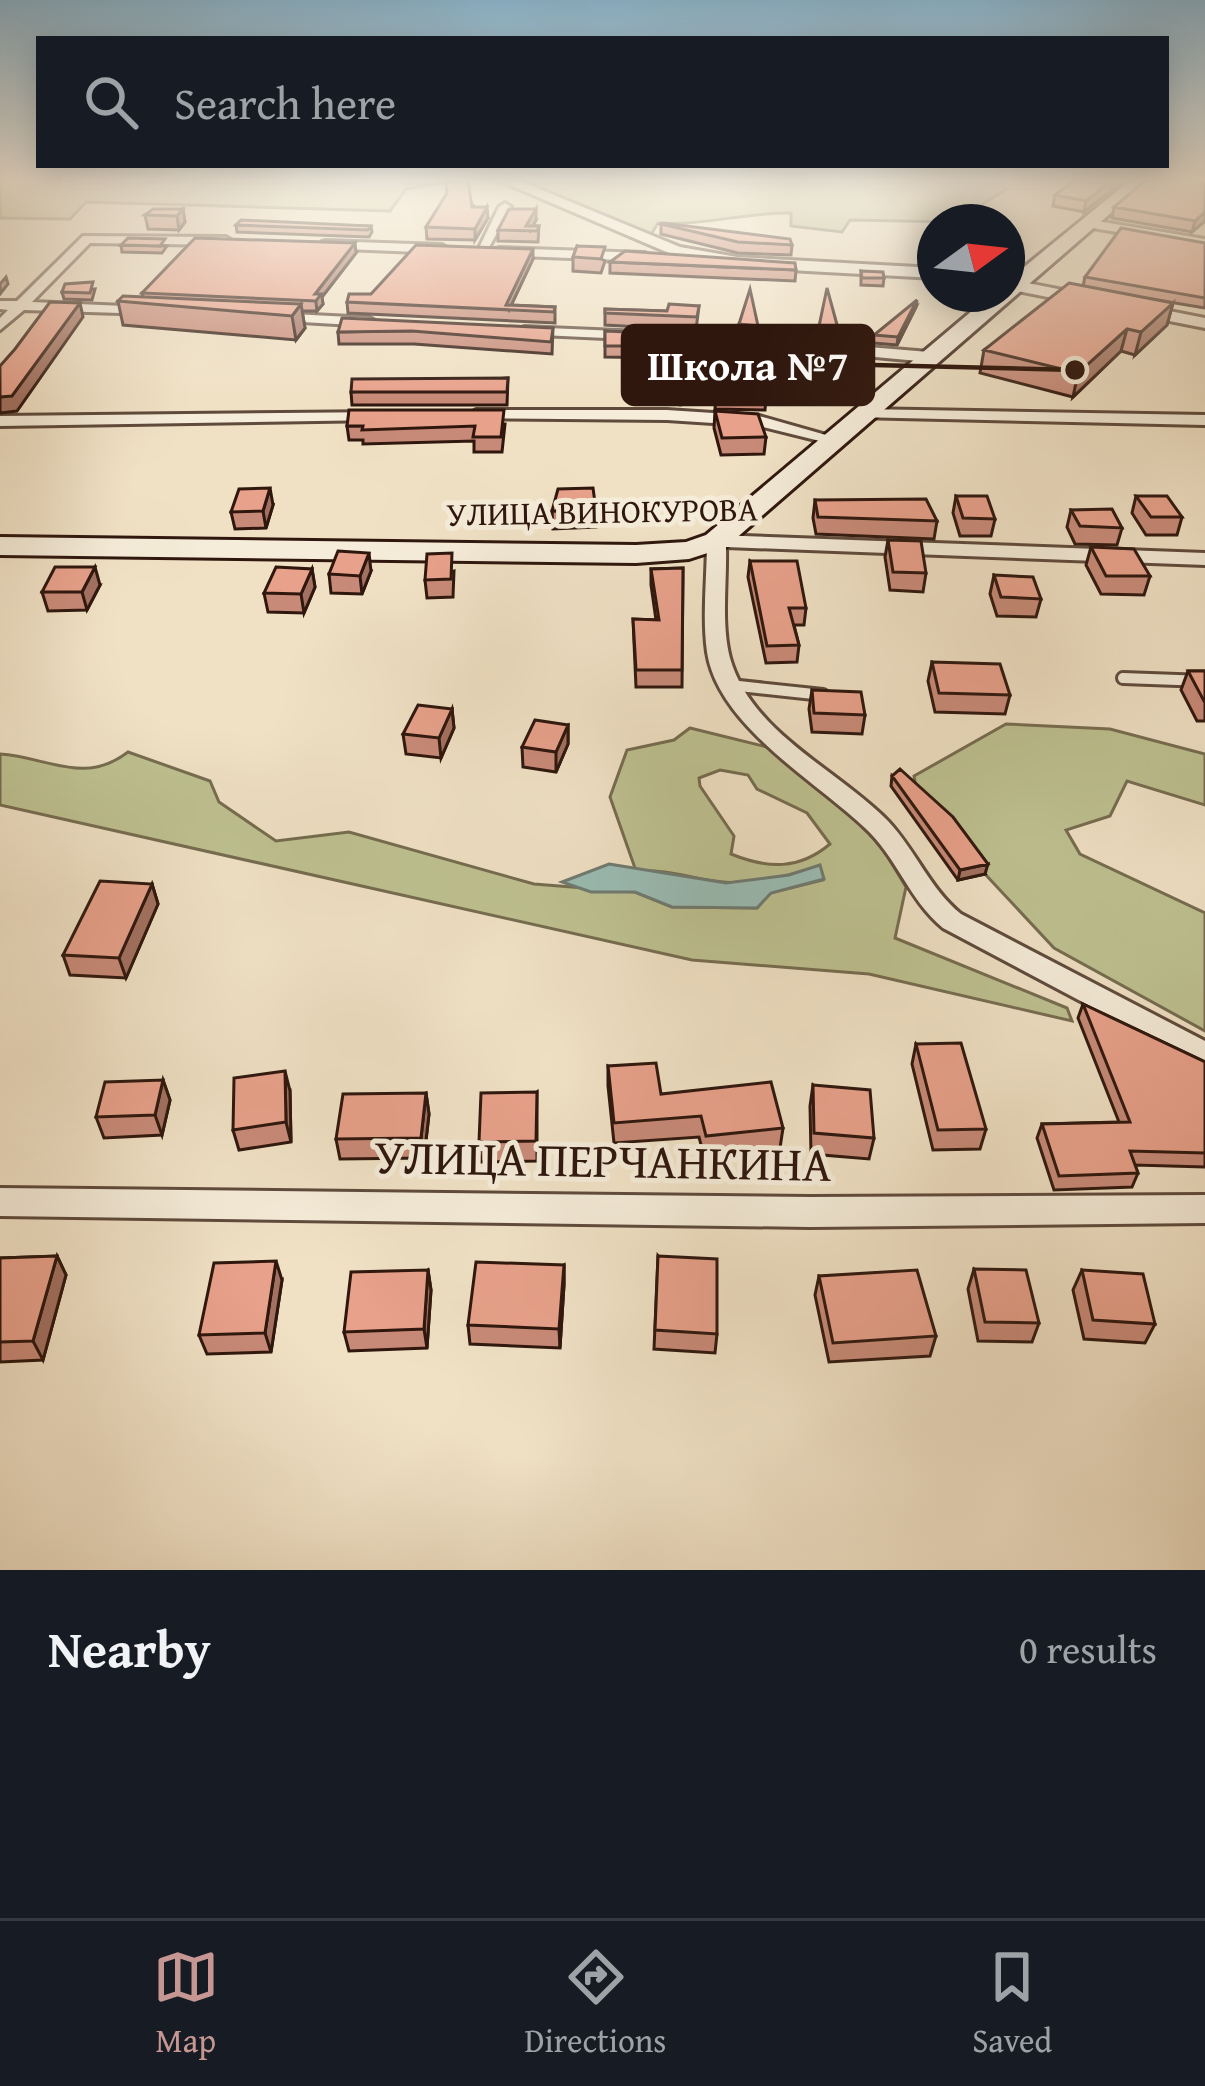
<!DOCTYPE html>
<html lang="en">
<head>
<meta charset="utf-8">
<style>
	:root { --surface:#171b24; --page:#20242c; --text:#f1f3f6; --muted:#9ea1a6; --line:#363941; --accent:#c59692 }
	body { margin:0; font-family:"Gentium Book Plus",serif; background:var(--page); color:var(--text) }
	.compass { position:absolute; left:917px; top:204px; width:108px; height:108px; border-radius:50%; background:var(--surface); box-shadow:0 6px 30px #0003; rotate:75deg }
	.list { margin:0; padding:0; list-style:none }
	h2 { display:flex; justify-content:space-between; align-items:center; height:156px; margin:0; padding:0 48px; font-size:51px }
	h2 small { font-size:39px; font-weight:400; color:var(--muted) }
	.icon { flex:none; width:66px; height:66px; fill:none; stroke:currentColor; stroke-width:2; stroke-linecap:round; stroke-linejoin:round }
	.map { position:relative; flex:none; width:1205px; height:1570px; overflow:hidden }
	.search { position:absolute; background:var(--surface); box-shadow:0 6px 30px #0003; left:36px; right:36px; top:36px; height:132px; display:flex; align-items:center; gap:30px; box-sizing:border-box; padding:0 42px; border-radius:0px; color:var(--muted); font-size:45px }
	.sheet { height:348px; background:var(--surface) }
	nav { display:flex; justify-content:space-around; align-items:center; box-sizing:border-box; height:168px; border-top:3px solid var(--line); background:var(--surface); font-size:33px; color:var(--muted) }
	nav a { display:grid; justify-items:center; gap:6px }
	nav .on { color:var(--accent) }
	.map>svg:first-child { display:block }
</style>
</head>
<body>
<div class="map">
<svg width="1205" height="1570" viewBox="0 0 1205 1570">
	<rect width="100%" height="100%" fill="#f0e1c5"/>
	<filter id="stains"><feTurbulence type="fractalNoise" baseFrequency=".00167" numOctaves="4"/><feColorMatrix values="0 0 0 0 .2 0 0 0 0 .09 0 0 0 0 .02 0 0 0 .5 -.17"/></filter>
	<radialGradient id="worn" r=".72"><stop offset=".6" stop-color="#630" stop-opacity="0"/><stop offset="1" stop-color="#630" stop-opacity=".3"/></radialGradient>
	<path fill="#bec191" stroke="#766c50" stroke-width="3" fill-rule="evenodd" d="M0 179H469L406 189 390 211 86 202 70 219 0 218Z
		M522 179H999L1007 189 953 222 850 220 842 232 791 226V213C746 212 705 226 658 223L650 236Z
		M1006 724 1110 729 1205 754V805L1127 781 1110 816 1066 830 1080 854 1205 913V1031L1054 948 985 874 951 827 918 797 914 776Z
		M690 728 775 749 877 839 906 887 895 938 1067 1008 1072 1021 869 974 692 960 0 805V754C48 757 84 786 128 752L210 781 219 802 276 841 349 832 534 884 635 892 672 907 757 908 770 893 823 880 819 866C791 875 754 886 723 882 693 879 668 869 636 871L610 797 627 750 674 740ZM720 770 748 775 757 789 807 813 830 844C799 870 768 869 731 854L734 836 700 786 699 778Z"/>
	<path fill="#9abdb5" stroke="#6f7b72" stroke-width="3" d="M609 864 726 883 789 875 820 865 824 879 771 893 757 908 672 907 635 892H591L562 882Z"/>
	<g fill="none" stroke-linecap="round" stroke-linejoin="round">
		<defs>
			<path id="service" d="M1123 678 1205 681
				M730 685 823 695"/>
			<path id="minor" d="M505 203 511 207 487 251 476 254 499 207Z
				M1091 220 1205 239V247L1087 227Z
				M83 236 226 237 232 241 226 245 90 243 32 302 148 307 155 311 153 314 24 310 0 330V318L8 310 0 309V301H17Z
				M326 241 442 245 448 249 442 253 322 248V242Z
				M500 248 645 253 651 257 645 261 495 255V249Z
				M273 313 370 318 377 322 370 326 268 320V314Z
				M524 327 736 336 929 352 937 357 929 362 736 344 519 334 517 331Z
				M862 409 1205 415V425L856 417 854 414Z
				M476 410H667L759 416 840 439 832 444 759 426 667 420 470 418 468 415Z
				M387 412 389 415 381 420 0 426V416Z
				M716 535 1205 553V565L726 547C727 582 721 624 730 658 751 733 837 769 888 821 916 851 930 889 961 914L1205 1041V1067L943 928C909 900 897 857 864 827 814 780 718 725 707 652 702 616 707 577 707 541Z
				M0 1188 810 1197 1205 1195V1223L810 1227 0 1216Z"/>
			<path id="tertiary" d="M496 179H515L680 247 737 257 935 268V278L737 267 676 256Z
				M1007 279 1205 318V328L1007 289Z"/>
			<path id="secondary" d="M1132 179H1150L726 547 689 559 636 563 0 555V537L636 545 686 542 706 535 992 294H1007V281Z"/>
		</defs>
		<use href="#service" stroke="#5f4a3c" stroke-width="16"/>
		<use href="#minor" stroke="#5f4a3c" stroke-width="6"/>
		<use href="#tertiary" stroke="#5f4a3c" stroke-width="6"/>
		<use href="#secondary" stroke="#2f170e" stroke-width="6"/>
		<use href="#service" stroke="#f5ecd9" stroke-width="10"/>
		<use href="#minor" fill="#f5ecd9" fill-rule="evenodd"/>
		<use href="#tertiary" fill="#f5ecd9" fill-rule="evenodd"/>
		<use href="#secondary" fill="#f5ecd9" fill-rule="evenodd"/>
	</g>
	<path fill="#c88a78" stroke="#2f170e" stroke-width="3" d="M1077 179H1125L1084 212 1053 206 1055 195Z
		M1205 179V221L1192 232 1112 218 1114 207Z
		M446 182 488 218 475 240 427 239 426 227 447 194Z
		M183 209 185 222 179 230 148 229 145 215Z
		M536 220 533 226H539L538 242 498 241V230Z
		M661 224 792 245 791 255 738 253 661 234Z
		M236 225 371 226 372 232 369 237 237 232Z
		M1205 243V308L1151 299 1173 303 1167 325 1135 355 1121 351 1073 397 980 373 984 350 1083 286 1085 277Z
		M121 245 167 246 162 253 122 252Z
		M577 246 605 261 601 273 573 271V257Z
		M356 253 322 297 323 304 317 311H302L305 328 296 340 123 325 118 301 143 297 142 293Z
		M533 259 511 305 555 307V323L348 313 347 302 371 294Z
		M610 262 796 270 795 281 610 273Z
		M861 271 884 278 883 286 861 285Z
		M95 289 92 300 64 299 62 292Z
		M699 306 696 330 605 325V309L667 311Z
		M916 307 897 345 873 343 874 335Z
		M739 324 758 326V333L738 332Z
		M553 328 552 354 414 344H339L338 332Z
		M605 331 693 346 680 406 670 358 605 357Z
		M818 331 839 332 838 340 818 338Z
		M815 348 847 361 846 368 812 366Z
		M769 360 765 410 715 409 716 395Z
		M508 378 507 405H352L351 392Z
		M715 411 766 437 764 454 721 455 714 428Z
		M505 424 502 452H474V441L363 444V440H349L347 426Z
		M956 496 995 519 991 536H960L953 513Z
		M1136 496 1182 517 1177 535H1146L1132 513Z
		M815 500 937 521 934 539 816 534 813 518Z
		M273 505 266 528 235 529 231 512Z
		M596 510V527L553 529 552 511Z
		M1071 510 1122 528 1117 545 1075 544 1067 527Z
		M888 540 926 573 923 592 890 590 885 557Z
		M1091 547 1150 576 1144 595 1101 594 1086 565Z
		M750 561 806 608 804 625H794L799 645 797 662 766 663 748 577Z
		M683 568 682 687H636L633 619 656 620 651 585V569Z
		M312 569 315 587 304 613 268 612 264 593Z
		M371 571 362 594 331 593 329 574Z
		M454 571 453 597 427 598 425 580Z
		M994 575 1041 599 1036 617 997 616 990 594Z
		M100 585 87 610 48 611 42 592Z
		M932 662 1010 695 1005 714 935 712 928 681Z
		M1188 671H1205V721H1197L1181 690Z
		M812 690 865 715 862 734 812 732 809 709Z
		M452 709 454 728 441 758 406 754 403 734Z
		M568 725V744L556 772 523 767 522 747Z
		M892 776 985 874 958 880 891 786Z
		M152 884 158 904 126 978 70 975 63 955Z
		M1083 1004 1205 1062V1167L1135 1165 1138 1173 1132 1187 1054 1190 1037 1138 1042 1124 1119 1122 1078 1018Z
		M916 1044 986 1129 980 1149 933 1150 912 1064Z
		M608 1066 661 1094 783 1128 780 1148 704 1156 699 1137 614 1143 608 1086Z
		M163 1080 170 1100 162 1135 104 1138 96 1117Z
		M813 1085 874 1138 869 1159 811 1154 810 1106Z
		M290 1091 291 1142 239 1150 233 1130Z
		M537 1092V1161L481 1162 479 1142Z
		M426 1093 429 1114 424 1158 340 1159 336 1139Z
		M57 1256 66 1275 43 1360 0 1362V1258Z
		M658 1256 717 1334 715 1353 654 1349Z
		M564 1265V1285L560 1348 470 1344 468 1325Z
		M974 1269 1039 1323 1032 1342 978 1341 968 1289Z
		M428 1270 431 1290 427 1348 349 1351 344 1332Z
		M1082 1270 1155 1324 1145 1343 1084 1339 1073 1290Z
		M819 1276 936 1336 930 1356 829 1362 815 1295Z
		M282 1280 271 1352 207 1354 199 1335Z"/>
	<path fill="#a27161" stroke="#2f170e" stroke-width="3" d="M1114 179H1125L1084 212 1086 201Z
		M487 207 488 218 475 240V229Z
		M183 209 185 222 179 230 177 216Z
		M536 209V220L530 231 526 226Z
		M1205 212V221L1192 232 1195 221Z
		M355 243 356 253 322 297 323 304 317 311 315 294Z
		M533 249V259L509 310 506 305Z
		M6 277 8 284 0 294V284Z
		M917 300 916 307 897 345 898 337Z
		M80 303 83 317 17 411 0 413V397Z
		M1173 303 1167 325 1135 355 1141 332Z
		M301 304 305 328 296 340 292 316Z
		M1127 329 1121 351 1073 397 1078 373Z
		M693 335V346L680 406 681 394Z
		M270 488 273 505 266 528 263 511Z
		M369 553 371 571 362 594 360 576Z
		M95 567 100 585 87 610 82 592Z
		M312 569 315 587 304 613 301 594Z
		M452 709 454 728 441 758 439 738Z
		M568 725V744L556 772V752Z
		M988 864 985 874 958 880 960 870Z
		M152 884 158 904 126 978 119 958Z
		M285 1071 290 1091 291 1142 286 1122Z
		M163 1080 170 1100 162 1135 155 1115Z
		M426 1093 429 1114 424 1158 421 1138Z
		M57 1256 66 1275 43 1360 33 1341Z
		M276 1261 282 1280 271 1352 265 1333Z
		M564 1265V1285L560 1348 559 1329Z
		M428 1270 431 1290 427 1348 424 1329Z"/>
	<path fill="#e8a18b" stroke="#2f170e" stroke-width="3" d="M1077 179H1114L1086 201 1055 195Z
		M1147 179H1205V212L1195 221 1114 207Z
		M468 181 472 207H487L475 229 426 227 447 193 446 182Z
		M153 209H183L177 216 145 215Z
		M509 209H536L526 226H539L537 231 498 230Z
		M241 220 371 226 368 230 236 225Z
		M663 223 790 239 792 245 738 242 661 224Z
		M1121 228 1205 243V298L1085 277Z
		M128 238 165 239 160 246 121 245Z
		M195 238 355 243 315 294H321L316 301 142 293Z
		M416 245 533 249 506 305 555 307 554 312 347 302 349 294H371Z
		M577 246 605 247 601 259 573 257Z
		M625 251 795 263 796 270 610 262Z
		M861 271 883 272 884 278H862Z
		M93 282 90 293 62 292 65 284Z
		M1069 283 1173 303 1141 332 1127 329 1078 373 984 350Z
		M827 288 839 332 818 331Z
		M750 289 758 326 739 324Z
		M123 296 301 304 292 316 118 301Z
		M917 300 898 337 874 335Z
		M50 302 80 303 12 396 0 397V366L15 349Z
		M669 304 699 306 697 317 605 313V309L667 311Z
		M342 318 553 328 551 342 412 331 338 332Z
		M605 331 693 335 681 394 671 346H605Z
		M508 378 507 392H351L352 379Z
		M349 410H504L501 437H473L475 426 362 430 363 426H347Z
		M715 411 758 414 766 437 722 438Z
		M270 488 263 511 231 512 239 489Z
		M593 488 596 510 552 511 558 489Z
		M956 496H987L995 519 963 518Z
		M1136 496H1167L1182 517H1151Z
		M926 499 937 521 818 517 815 500Z
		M1112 509 1122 528 1080 526 1071 510Z
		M888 540 921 541 926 573 893 572Z
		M1091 547 1134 549 1150 576H1106Z
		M338 551 369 553 360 576 329 574Z
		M452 553 451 579 425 580 427 554Z
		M750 561H797L806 608H789L799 645 767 646Z
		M55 567H95L82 592H42Z
		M276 567 312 569 301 594 264 593Z
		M683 568 682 670H636L633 619 659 620 651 569Z
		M994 575 1033 577 1041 599 1001 597Z
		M932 662 1000 664 1010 695 939 693Z
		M1188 671H1205V701H1204Z
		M812 690 861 692 865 715 814 713Z
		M418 705 452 709 439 738 403 734Z
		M535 720 568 725 556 752 522 747Z
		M900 769 953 817 988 864 960 870 892 776Z
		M100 881 152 884 119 958 63 955Z
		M1083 1004 1205 1062V1153L1130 1151 1138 1173 1059 1176 1042 1124 1130 1122Z
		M961 1043 986 1129 938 1130 916 1044Z
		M656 1063 661 1094 771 1082 783 1128 706 1136 701 1116 614 1123 608 1066Z
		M285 1071 286 1122 233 1130 234 1078Z
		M163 1080 155 1115 96 1117 105 1082Z
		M813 1085 870 1090 874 1138 814 1133Z
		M537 1092 536 1141 479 1142 481 1093Z
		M426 1093 421 1138 336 1139 343 1094Z
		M57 1256 33 1341 0 1342V1258Z
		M658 1256 717 1259V1334L655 1330Z
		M276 1261 265 1333 199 1335 214 1263Z
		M476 1262 564 1265 559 1329 468 1325Z
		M974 1269 1026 1270 1039 1323 985 1322Z
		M428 1270 424 1329 344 1332 351 1272Z
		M917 1270 936 1336 833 1343 819 1276Z
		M1082 1270 1143 1274 1155 1324 1093 1320Z"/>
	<linearGradient id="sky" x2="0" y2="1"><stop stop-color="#89b8d4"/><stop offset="0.45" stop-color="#f8f2e5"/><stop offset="1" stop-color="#f8f2e5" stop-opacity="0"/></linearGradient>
	<rect width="1205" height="399" fill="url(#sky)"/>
	<g text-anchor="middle" stroke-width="10" stroke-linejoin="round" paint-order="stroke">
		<g font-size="33" fill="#2f170e" stroke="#f5ecd9">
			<text transform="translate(602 511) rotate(-1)" y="12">УЛИЦА ВИНОКУРОВА</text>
		</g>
		<g font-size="48" fill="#2f170e" stroke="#f5ecd9">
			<text transform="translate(603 1160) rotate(1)" y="17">УЛИЦА ПЕРЧАНКИНА</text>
		</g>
	</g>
	<path fill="none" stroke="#2f170e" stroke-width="4.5" d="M1075 370L873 365"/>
	<circle fill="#2f170e" stroke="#f5ecd9" stroke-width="4.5" cx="1075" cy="370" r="12"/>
	<rect fill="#2f170e" stroke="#2f170e" stroke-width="4.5" x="623" y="326" width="250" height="78" rx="12"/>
	<g font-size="42" text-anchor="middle" font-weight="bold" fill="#fff">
		<text x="748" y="380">Школа №7</text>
	</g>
	<rect width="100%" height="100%" filter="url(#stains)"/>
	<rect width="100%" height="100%" fill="url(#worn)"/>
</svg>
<svg class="compass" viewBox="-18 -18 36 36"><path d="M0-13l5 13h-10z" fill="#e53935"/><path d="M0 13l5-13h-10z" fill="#9ea1a6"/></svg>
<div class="search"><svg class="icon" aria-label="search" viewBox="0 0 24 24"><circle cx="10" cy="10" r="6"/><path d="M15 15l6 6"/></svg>Search here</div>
</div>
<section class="sheet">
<h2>Nearby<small>0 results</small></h2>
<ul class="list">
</ul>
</section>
<nav>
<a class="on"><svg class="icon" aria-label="map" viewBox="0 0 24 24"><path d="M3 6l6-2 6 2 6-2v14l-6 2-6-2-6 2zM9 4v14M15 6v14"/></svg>Map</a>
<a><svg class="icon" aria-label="directions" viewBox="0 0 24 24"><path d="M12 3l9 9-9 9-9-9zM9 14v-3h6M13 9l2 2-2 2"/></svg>Directions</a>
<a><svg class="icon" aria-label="saved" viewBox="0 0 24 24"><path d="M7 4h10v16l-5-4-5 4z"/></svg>Saved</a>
</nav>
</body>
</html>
